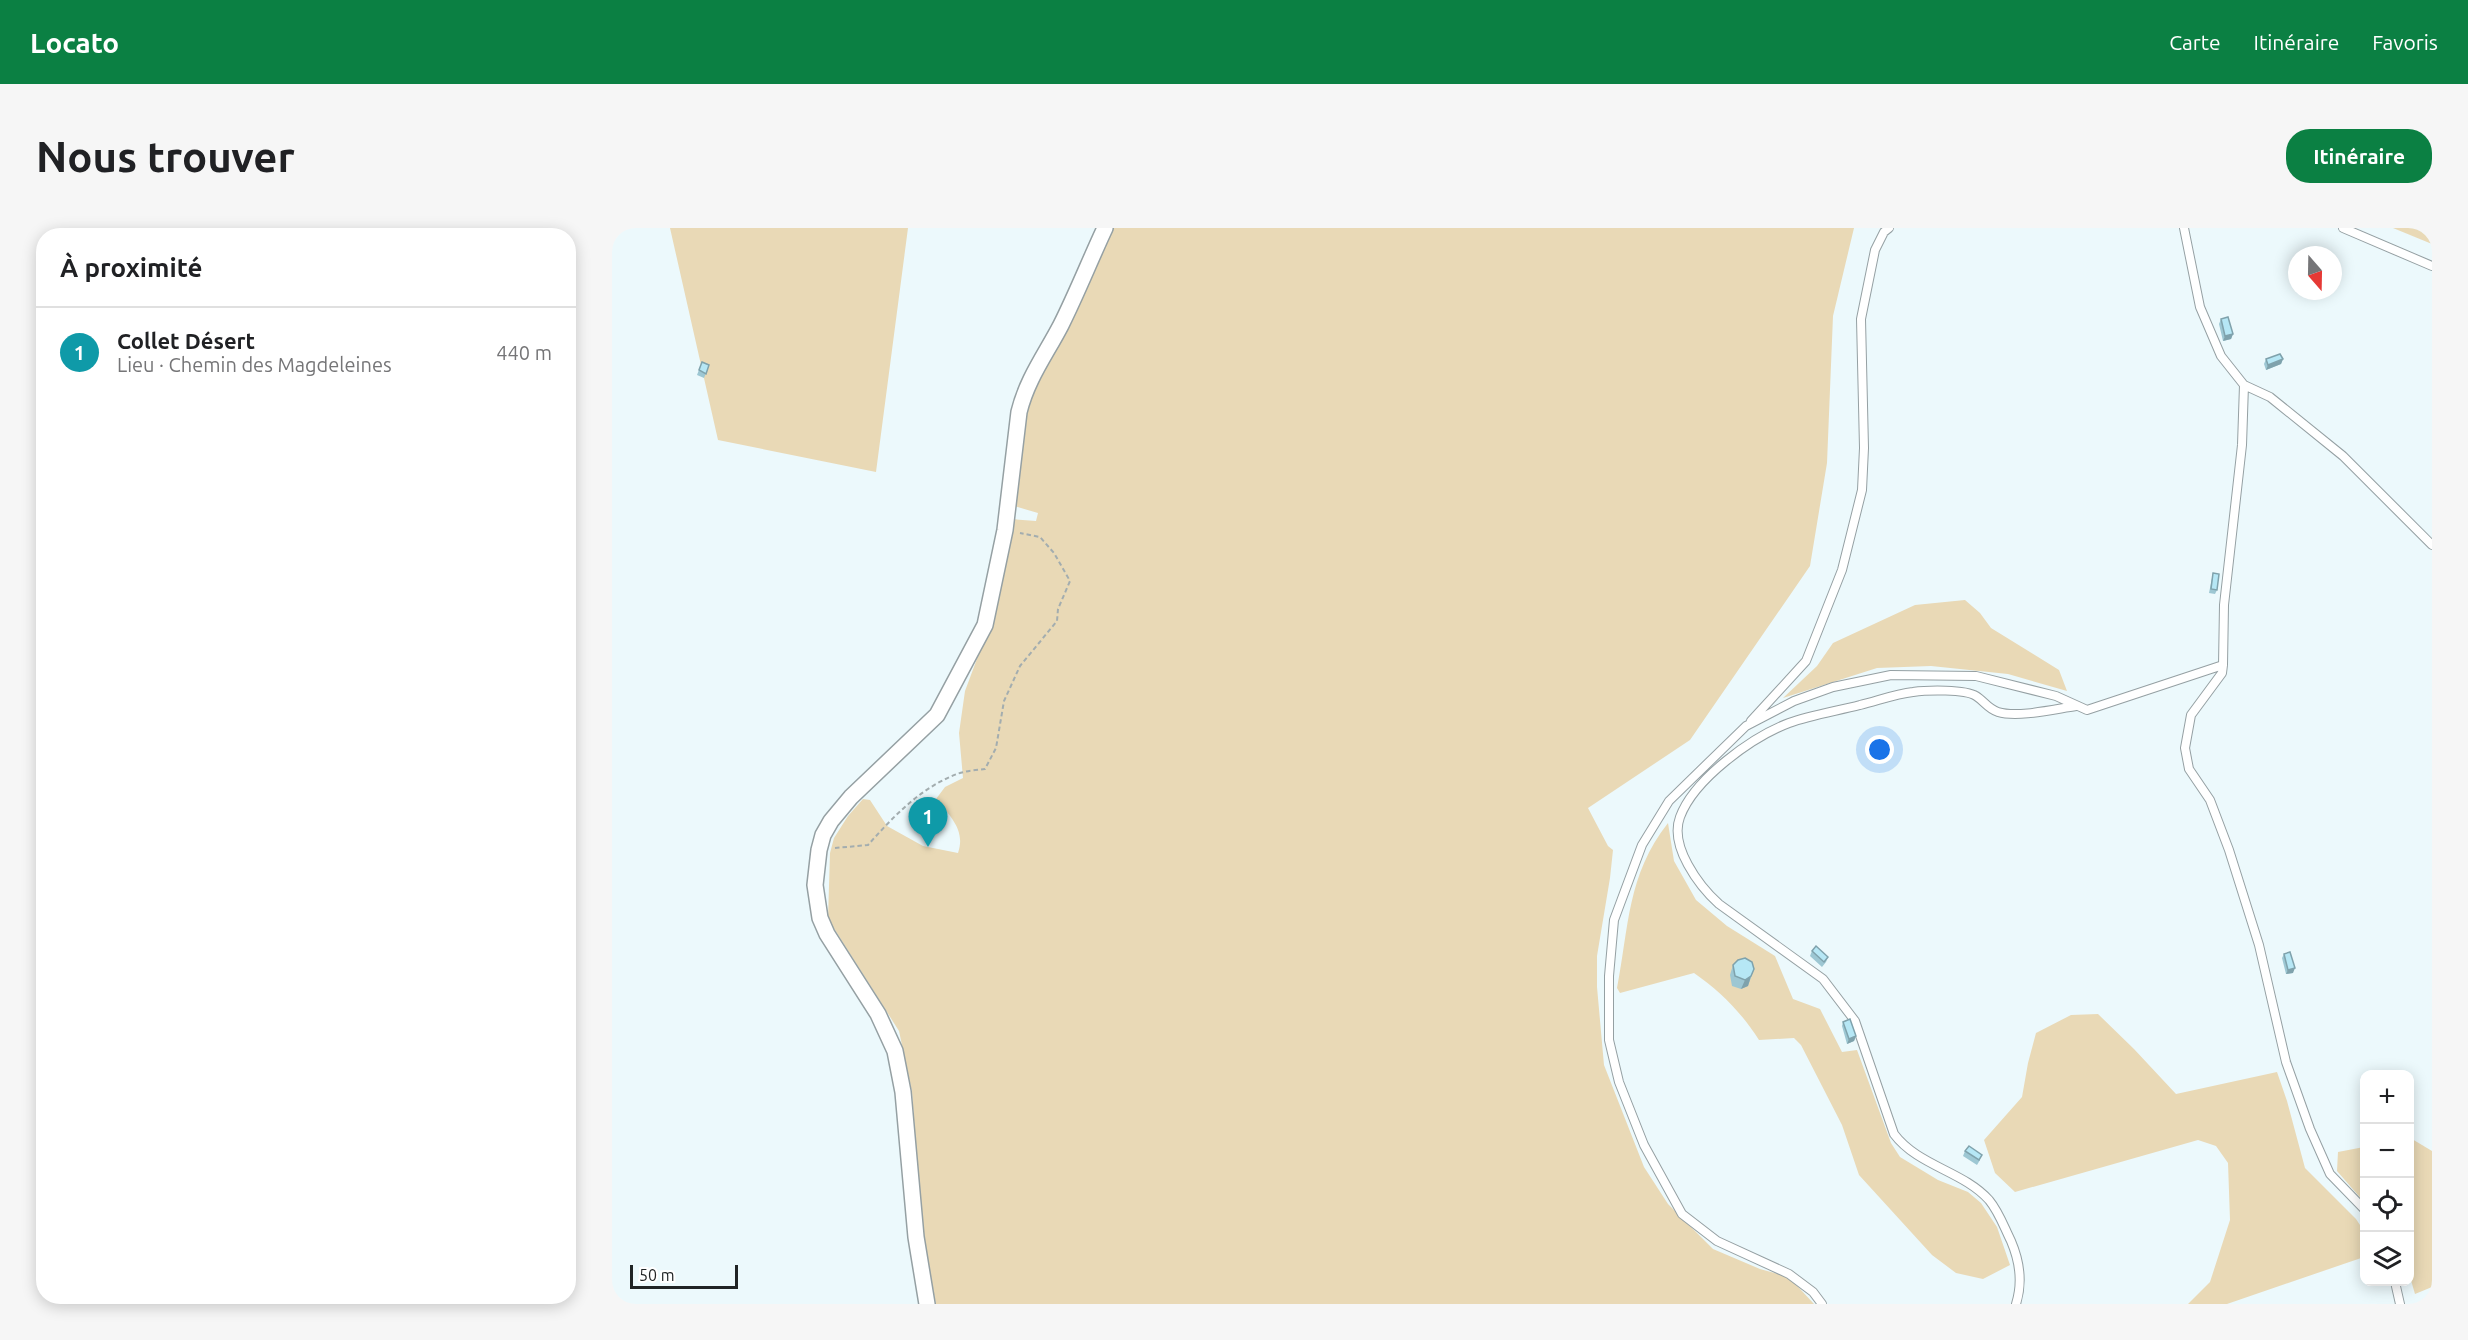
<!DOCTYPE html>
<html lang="fr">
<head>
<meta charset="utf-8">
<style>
	:root { --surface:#fff; --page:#f6f6f6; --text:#202124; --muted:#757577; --line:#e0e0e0; --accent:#0b8043 }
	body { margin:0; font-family:Ubuntu,sans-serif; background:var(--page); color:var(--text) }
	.controls { position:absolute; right:18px; bottom:18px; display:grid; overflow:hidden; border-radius:12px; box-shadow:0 3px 15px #0003 }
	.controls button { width:54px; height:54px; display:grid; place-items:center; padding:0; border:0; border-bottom:2px solid var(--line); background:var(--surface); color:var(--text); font:30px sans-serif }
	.compass { position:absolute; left:1676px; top:18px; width:54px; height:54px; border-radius:50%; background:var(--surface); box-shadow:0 3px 15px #0003; rotate:160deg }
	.scale { position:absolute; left:18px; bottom:15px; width:108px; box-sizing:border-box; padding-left:6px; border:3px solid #202425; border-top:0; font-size:16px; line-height:21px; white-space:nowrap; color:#202425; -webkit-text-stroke:4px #fff; paint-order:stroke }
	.you { position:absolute; left:1268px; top:522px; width:21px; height:21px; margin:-15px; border:4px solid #fff; border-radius:50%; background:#1a73e8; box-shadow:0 0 0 9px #1a73e833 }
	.badge { display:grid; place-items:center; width:39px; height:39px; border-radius:50%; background:var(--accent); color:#fff; font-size:20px; font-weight:700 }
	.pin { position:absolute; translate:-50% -50px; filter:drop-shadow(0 2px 3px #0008) }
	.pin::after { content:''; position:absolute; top:32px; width:21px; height:18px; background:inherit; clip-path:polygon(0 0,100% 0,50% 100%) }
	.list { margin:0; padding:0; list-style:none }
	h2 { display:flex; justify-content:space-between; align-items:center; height:78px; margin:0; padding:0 24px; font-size:26px }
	h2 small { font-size:20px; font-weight:400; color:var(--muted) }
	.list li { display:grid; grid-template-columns:39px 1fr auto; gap:18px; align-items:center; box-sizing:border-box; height:90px; padding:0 24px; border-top:2px solid var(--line) }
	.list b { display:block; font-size:22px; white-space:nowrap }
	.list p { margin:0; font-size:20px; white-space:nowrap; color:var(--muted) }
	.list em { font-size:20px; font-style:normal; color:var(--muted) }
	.icon { flex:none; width:33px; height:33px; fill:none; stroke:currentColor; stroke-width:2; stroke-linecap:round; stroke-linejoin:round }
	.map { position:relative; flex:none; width:1820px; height:1076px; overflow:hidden; border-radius:24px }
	header { display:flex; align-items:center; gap:36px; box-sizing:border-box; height:84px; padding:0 30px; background:var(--accent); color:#fff }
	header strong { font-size:28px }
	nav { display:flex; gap:33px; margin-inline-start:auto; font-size:21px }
	.intro { display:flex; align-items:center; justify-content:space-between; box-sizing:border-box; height:144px; padding:0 36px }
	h1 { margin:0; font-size:42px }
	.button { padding:15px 27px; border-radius:24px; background:var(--accent); color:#fff; font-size:21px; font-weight:700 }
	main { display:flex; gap:36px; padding:0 36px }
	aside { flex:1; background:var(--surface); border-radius:24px; box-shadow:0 3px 15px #0003 }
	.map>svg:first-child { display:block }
</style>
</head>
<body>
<header>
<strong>Locato</strong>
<nav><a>Carte</a><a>Itinéraire</a><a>Favoris</a></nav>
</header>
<div class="intro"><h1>Nous trouver</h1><a class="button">Itinéraire</a></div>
<main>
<aside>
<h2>À proximité<small></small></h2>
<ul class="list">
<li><span class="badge" style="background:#0f9aa8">1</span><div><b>Collet Désert</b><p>Lieu · Chemin des Magdeleines</p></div><em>440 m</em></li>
</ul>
</aside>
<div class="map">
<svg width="1820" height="1076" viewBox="0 0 1820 1076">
	<rect width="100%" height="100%" fill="#ecf9fc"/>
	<path fill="#e9d9b6" d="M58 0H296L264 244 106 212Z
		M496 0H1242L1221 88 1215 235 1198 338 1078 512 976 580 996 618 1001 622 998 650 985 728V759L992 837 1032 939 1056 976 1101 1021 1148 1041 1177 1049 1202 1076H324L310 1005 300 864 287 803 216 691 218 625 222 610 236 588 251 571 258 572 275 598 311 618 346 625C354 602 338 588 324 571L333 559 351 550 347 505 353 463 375 404 399 291 424 293 426 285 402 278 410 187Z
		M1781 0H1820V16Z
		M1353 372 1368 385 1379 400 1447 442 1455 463 1396 446 1319 438 1265 440 1171 470 1205 438 1221 415 1303 377Z
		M1056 595 1062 633 1084 672 1115 698 1163 728 1181 771 1208 781 1230 824 1245 822 1279 915 1288 929 1326 952 1356 964 1369 975 1385 999 1398 1037 1371 1051 1344 1045 1320 1027 1247 947 1230 897 1189 817 1182 810 1147 812C1130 785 1108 763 1082 745L1008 765 1005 760C1017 699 1015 647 1056 595Z
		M1486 786 1522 821 1564 866 1665 844 1675 873 1693 940 1744 991 1752 1003V1029L1615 1076H1576L1598 1054 1618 992 1616 935 1604 918 1586 912 1403 964 1383 945 1372 912 1410 869 1416 835 1424 805 1459 787Z
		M1800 911 1820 923V1059L1803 1066 1798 1049V912Z
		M1752 919V974L1725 943 1726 924Z"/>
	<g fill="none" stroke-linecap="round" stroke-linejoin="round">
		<defs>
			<path id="service" d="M1572 0 1588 79 1609 128 1632 157 1630 217 1612 377 1611 437 1610 445 1579 487 1573 520 1577 541 1598 572 1617 622 1647 717 1674 834 1698 901 1718 946 1752 981
				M1731 0 1820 38
				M1632 157 1658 169 1731 228 1820 317
				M1139 493 1194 433 1230 342 1250 262 1252 220 1249 91 1263 22 1272 4 1277 0
				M1783 1054 1788 1076
				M1210 1076 1201 1064 1177 1046 1105 1013 1070 986 1032 917 1007 854 997 812V748L1002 692 1030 617 1057 573 1134 498 1182 473 1221 459 1279 447 1364 448 1444 468 1475 482 1611 437
				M1404 1076C1411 1054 1408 1034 1399 1013 1392 999 1387 984 1377 972 1351 943 1306 938 1282 906L1243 793 1211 751 1107 676C1087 658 1057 618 1068 589 1082 551 1140 509 1177 495 1199 487 1225 483 1248 477 1265 473 1283 466 1301 464 1315 462 1353 461 1364 468 1372 473 1376 481 1386 484 1406 490 1443 481 1464 478"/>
			<path id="minor" d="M315 1076 304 1009 291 864 283 823 266 786 215 706 208 690 203 657 207 622 211 607 219 593 239 569 325 487 373 397 393 302 407 184C415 151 434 126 449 97 465 65 478 32 493 0"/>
		</defs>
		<use href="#service" stroke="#95a0a3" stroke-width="10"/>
		<use href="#minor" stroke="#95a0a3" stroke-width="18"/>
		<path stroke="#a3adaf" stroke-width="2" stroke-dasharray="4.5 3" stroke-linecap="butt" d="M223 620 256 617C281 589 308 560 345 546 353 543 364 542 373 541L384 520 392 473 408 438 445 393 446 381 458 353 442 325 428 309 408 305"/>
		<use href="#service" stroke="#fff" stroke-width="8"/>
		<use href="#minor" stroke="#fff" stroke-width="15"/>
	</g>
	<path fill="#9dc7d3" d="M1609 91 1621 106 1619 111 1611 113 1607 96Z
		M1654 131H1671L1669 136 1654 142 1652 136Z
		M90 134 97 137 92 150 85 147Z
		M1601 345 1605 362 1603 366 1597 365Z
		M1200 723 1216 729 1214 734 1210 739 1198 728Z
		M1672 726 1681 745 1674 746 1670 730Z
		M1121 737 1142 741 1136 758 1129 761 1120 758 1118 747Z
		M1231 794 1244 808 1242 813 1235 816 1230 798Z
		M1353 923 1368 932 1365 937 1351 928Z"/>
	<path fill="#7fa2ac" d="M1621 106 1619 111 1611 113 1613 108Z
		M1671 131 1669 136 1654 142 1656 137Z
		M1683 740 1681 745 1674 746 1676 742Z
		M1139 748 1136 758 1129 761 1133 752Z
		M1244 808 1242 813 1235 816 1237 811Z"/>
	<path fill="#b6e7f5" stroke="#7fa2ac" stroke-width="1.5" d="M1616 89 1621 106 1613 108 1609 91Z
		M1668 126 1671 131 1656 137 1654 131Z
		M90 134 97 137 94 146 87 142Z
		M1601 345 1607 346 1605 362 1599 361Z
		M1204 718 1216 729 1212 734 1200 723Z
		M1678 724 1683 740 1676 742 1672 726Z
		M1133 730 1140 734 1142 741 1139 748 1133 752 1123 748 1121 737 1126 732Z
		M1238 791 1244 808 1237 811 1231 794Z
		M1357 918 1370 927 1367 932 1353 923Z"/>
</svg>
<div class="controls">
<button>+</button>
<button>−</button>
<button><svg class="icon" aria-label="locate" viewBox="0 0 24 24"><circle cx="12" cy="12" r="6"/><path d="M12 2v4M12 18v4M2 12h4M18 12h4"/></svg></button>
<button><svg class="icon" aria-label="layers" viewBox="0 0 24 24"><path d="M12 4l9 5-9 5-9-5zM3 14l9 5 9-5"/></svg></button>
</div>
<svg class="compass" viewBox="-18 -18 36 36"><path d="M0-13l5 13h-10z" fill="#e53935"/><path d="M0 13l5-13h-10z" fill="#757577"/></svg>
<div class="scale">50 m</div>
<div class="you"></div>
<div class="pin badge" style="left:316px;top:619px;background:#0f9aa8">1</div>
</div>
</main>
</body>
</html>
